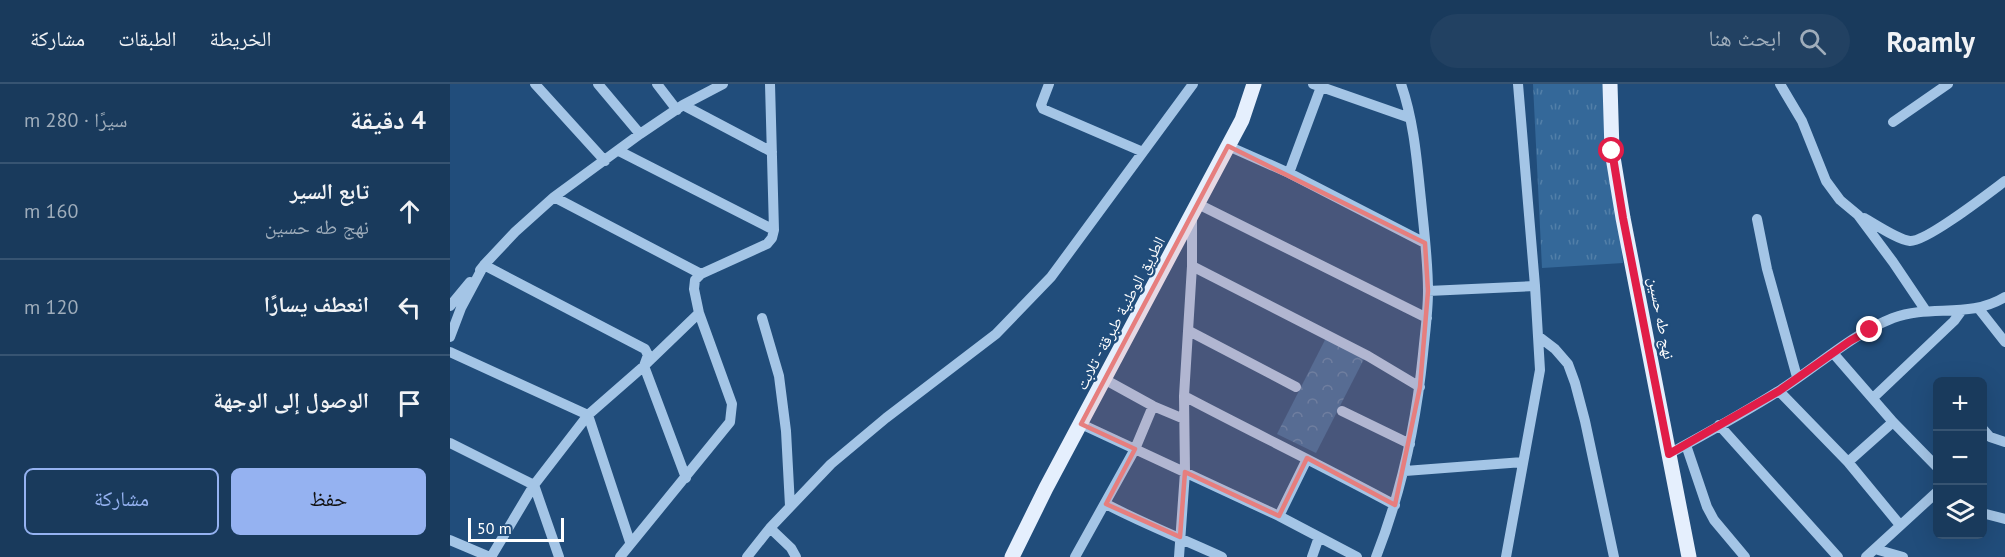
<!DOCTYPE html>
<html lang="ar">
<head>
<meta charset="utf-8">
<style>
	:root { --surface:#193a5c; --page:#224162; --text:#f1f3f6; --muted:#9fadbb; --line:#375472; --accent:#95b2f1 }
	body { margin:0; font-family:"PT Sans","Noto Naskh Arabic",sans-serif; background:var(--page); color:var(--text); direction:rtl }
	.controls { position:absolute; right:18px; bottom:18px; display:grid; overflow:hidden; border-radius:9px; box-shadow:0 6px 24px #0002 }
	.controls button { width:54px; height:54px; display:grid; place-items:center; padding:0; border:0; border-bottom:2px solid var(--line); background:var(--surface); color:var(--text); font:30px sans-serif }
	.scale { position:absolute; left:18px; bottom:15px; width:96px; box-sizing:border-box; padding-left:6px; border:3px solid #fff; border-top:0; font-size:16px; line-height:21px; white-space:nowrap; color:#fff; -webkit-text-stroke:4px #214d7b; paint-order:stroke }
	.stop { position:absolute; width:18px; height:18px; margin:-14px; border:4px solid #e11d48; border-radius:50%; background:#fff }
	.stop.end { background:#e11d48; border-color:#fff; box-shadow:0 2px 6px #0008 }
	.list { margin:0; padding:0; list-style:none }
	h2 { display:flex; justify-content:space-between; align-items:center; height:78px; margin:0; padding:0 24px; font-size:26px }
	h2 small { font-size:20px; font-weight:400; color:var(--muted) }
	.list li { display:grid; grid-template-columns:39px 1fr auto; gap:18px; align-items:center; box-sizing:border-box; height:96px; padding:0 24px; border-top:2px solid var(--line) }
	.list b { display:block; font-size:22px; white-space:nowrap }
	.list p { margin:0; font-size:20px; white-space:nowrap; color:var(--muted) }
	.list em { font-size:20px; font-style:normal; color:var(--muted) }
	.actions { display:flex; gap:12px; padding:18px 24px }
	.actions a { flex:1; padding:14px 0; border:2px solid var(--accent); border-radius:9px; text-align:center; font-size:21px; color:var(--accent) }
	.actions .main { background:var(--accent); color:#111 }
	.icon { flex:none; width:33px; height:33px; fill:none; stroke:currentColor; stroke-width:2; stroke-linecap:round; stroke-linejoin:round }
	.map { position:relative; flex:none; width:1555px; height:473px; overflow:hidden; direction:ltr }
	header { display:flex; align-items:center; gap:36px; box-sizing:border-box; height:84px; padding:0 30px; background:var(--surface); border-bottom:2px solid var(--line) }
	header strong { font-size:28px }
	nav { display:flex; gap:33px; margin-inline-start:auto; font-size:21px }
	.search { width:420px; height:54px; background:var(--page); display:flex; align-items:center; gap:15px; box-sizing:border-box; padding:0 21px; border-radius:33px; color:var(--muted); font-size:22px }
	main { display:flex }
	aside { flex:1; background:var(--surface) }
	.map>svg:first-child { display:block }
</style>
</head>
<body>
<header>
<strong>Roamly</strong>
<div class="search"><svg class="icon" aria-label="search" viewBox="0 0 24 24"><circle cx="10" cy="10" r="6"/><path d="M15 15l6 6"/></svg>ابحث هنا</div>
<nav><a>الخريطة</a><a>الطبقات</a><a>مشاركة</a></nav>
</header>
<main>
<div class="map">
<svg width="1555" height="473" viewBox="0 0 1555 473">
	<defs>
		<pattern id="grass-tufts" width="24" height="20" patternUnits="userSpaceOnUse" patternTransform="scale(1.5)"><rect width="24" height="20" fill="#346899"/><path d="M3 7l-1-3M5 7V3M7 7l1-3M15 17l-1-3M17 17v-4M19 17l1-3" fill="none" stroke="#527fa8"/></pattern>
		<pattern id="forest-crowns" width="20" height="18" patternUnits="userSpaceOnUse" patternTransform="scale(1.5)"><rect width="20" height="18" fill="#346899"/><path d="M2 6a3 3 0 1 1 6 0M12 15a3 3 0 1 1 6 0" fill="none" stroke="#527fa8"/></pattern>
	</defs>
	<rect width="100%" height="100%" fill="#214d7b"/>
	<path fill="url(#grass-tufts)" d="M1083 0H1157L1158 53 1173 179 1092 184Z"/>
	<path fill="url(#forest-crowns)" d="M877 252 916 271 866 369 827 350Z"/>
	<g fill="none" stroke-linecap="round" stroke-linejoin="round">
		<path stroke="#a4c5e6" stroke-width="10" d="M85 0 155 77
			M148 0 190 50
			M207 0 227 26
			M599 0 591 21 593 25 693 68
			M863 0 960 34
			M1330 0 1352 37 1376 97 1390 116 1408 131 1443 178 1476 227
			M233 21 322 68
			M1443 38 1498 0
			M778 62 839 89 975 159
			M169 67 324 146
			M839 89 871 3
			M104 113 251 190
			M748 120 977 234
			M1414 134C1425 140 1448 156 1460 157 1476 158 1539 109 1555 97
			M1307 135 1317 185 1347 293
			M742 182 918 272 970 303
			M30 186 34 181 195 265 198 271 194 282 236 394
			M978 207 1085 202
			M0 222 20 198
			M1529 225 1555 258
			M312 234 329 292 336 347 340 422
			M739 247 846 303
			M1088 252 1105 265 1118 280 1125 299 1135 337 1164 473
			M0 253 11 224 34 181 65 148 104 113 190 50 233 21 273 0
			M0 268 138 331 180 458
			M1383 269 1443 338 1488 384
			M654 295 703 322 734 335
			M1329 307 1398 378 1450 441
			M734 312C804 349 875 383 945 421
			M1423 314 1504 237 1512 226
			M892 327 960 360
			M631 340 829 432 907 473
			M1269 341 1388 473
			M1532 344 1540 353 1555 358
			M0 359 84 401 109 473
			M1236 361 1257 423 1264 436 1295 473
			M1219 370C1255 350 1292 330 1327 308 1366 284 1400 251 1443 234 1481 220 1519 235 1555 213
			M1398 378 1443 338
			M955 387 1073 378
			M656 420C694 440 733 455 772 473
			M1532 429 1555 435
			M829 432 857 375
			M320 444 341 464 346 473
			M0 456 40 473
			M1425 465 1453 473
			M41 473 84 401 138 331 194 282 249 229
			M170 473 280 338 282 320 249 229 244 205 245 196 251 190 317 160 322 154 324 146 320 0
			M297 473 320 444 381 380 436 334 546 250 601 193 743 0
			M625 473 685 365 703 322
			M729 473 735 388 734 312 742 182V132
			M862 473 869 453
			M926 473C952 407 966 341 973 270 975 249 978 228 978 207 978 177 974 146 971 116 967 78 964 37 951 0
			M1056 473 1090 286 1085 202 1068 0
			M1416 473 1488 407"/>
		<path stroke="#e5effd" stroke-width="15" d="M1160 0 1162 67 1173 134 1239 473
			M562 473 596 404 792 36 804 0"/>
	</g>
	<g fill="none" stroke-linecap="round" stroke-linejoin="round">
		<path stroke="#e11d48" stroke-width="8" d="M1162 67 1173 134 1219 370 1329 307 1400 257 1420 246"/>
	</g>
	<path fill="#e67e7e" fill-opacity="0.2" stroke="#e67e7e" stroke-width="4.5" stroke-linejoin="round" d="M778 62 975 159 978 207 970 303 945 421 857 374 829 432 735 388 730 453 656 420 685 365 631 340Z"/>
	<g text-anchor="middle" stroke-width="4.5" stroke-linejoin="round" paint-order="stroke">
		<g font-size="16" fill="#fff" stroke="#214d7b">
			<text transform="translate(670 229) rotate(-62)" y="6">الطريق الوطنية طبرقة - تلابت</text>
			<text transform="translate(1212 234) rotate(79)" y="6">نهج طه حسين</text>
		</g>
	</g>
</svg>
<div class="controls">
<button>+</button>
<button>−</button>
<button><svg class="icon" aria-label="layers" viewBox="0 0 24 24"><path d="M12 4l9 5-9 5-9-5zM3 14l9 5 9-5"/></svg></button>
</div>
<div class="scale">50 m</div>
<div class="stop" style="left:1162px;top:67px"></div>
<div class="stop end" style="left:1420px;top:246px"></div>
</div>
<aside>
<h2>4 دقيقة<small>سيرًا · 280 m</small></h2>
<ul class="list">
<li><svg class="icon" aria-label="ahead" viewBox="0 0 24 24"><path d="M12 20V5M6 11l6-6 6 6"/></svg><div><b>تابع السير</b><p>نهج طه حسين</p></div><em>160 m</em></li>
<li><svg class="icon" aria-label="left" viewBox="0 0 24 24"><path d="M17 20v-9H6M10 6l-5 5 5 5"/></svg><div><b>انعطف يسارًا</b></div><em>120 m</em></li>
<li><svg class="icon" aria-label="arrive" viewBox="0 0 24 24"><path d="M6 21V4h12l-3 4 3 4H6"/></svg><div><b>الوصول إلى الوجهة</b></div></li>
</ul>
<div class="actions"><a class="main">حفظ</a><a>مشاركة</a></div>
</aside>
</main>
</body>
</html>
